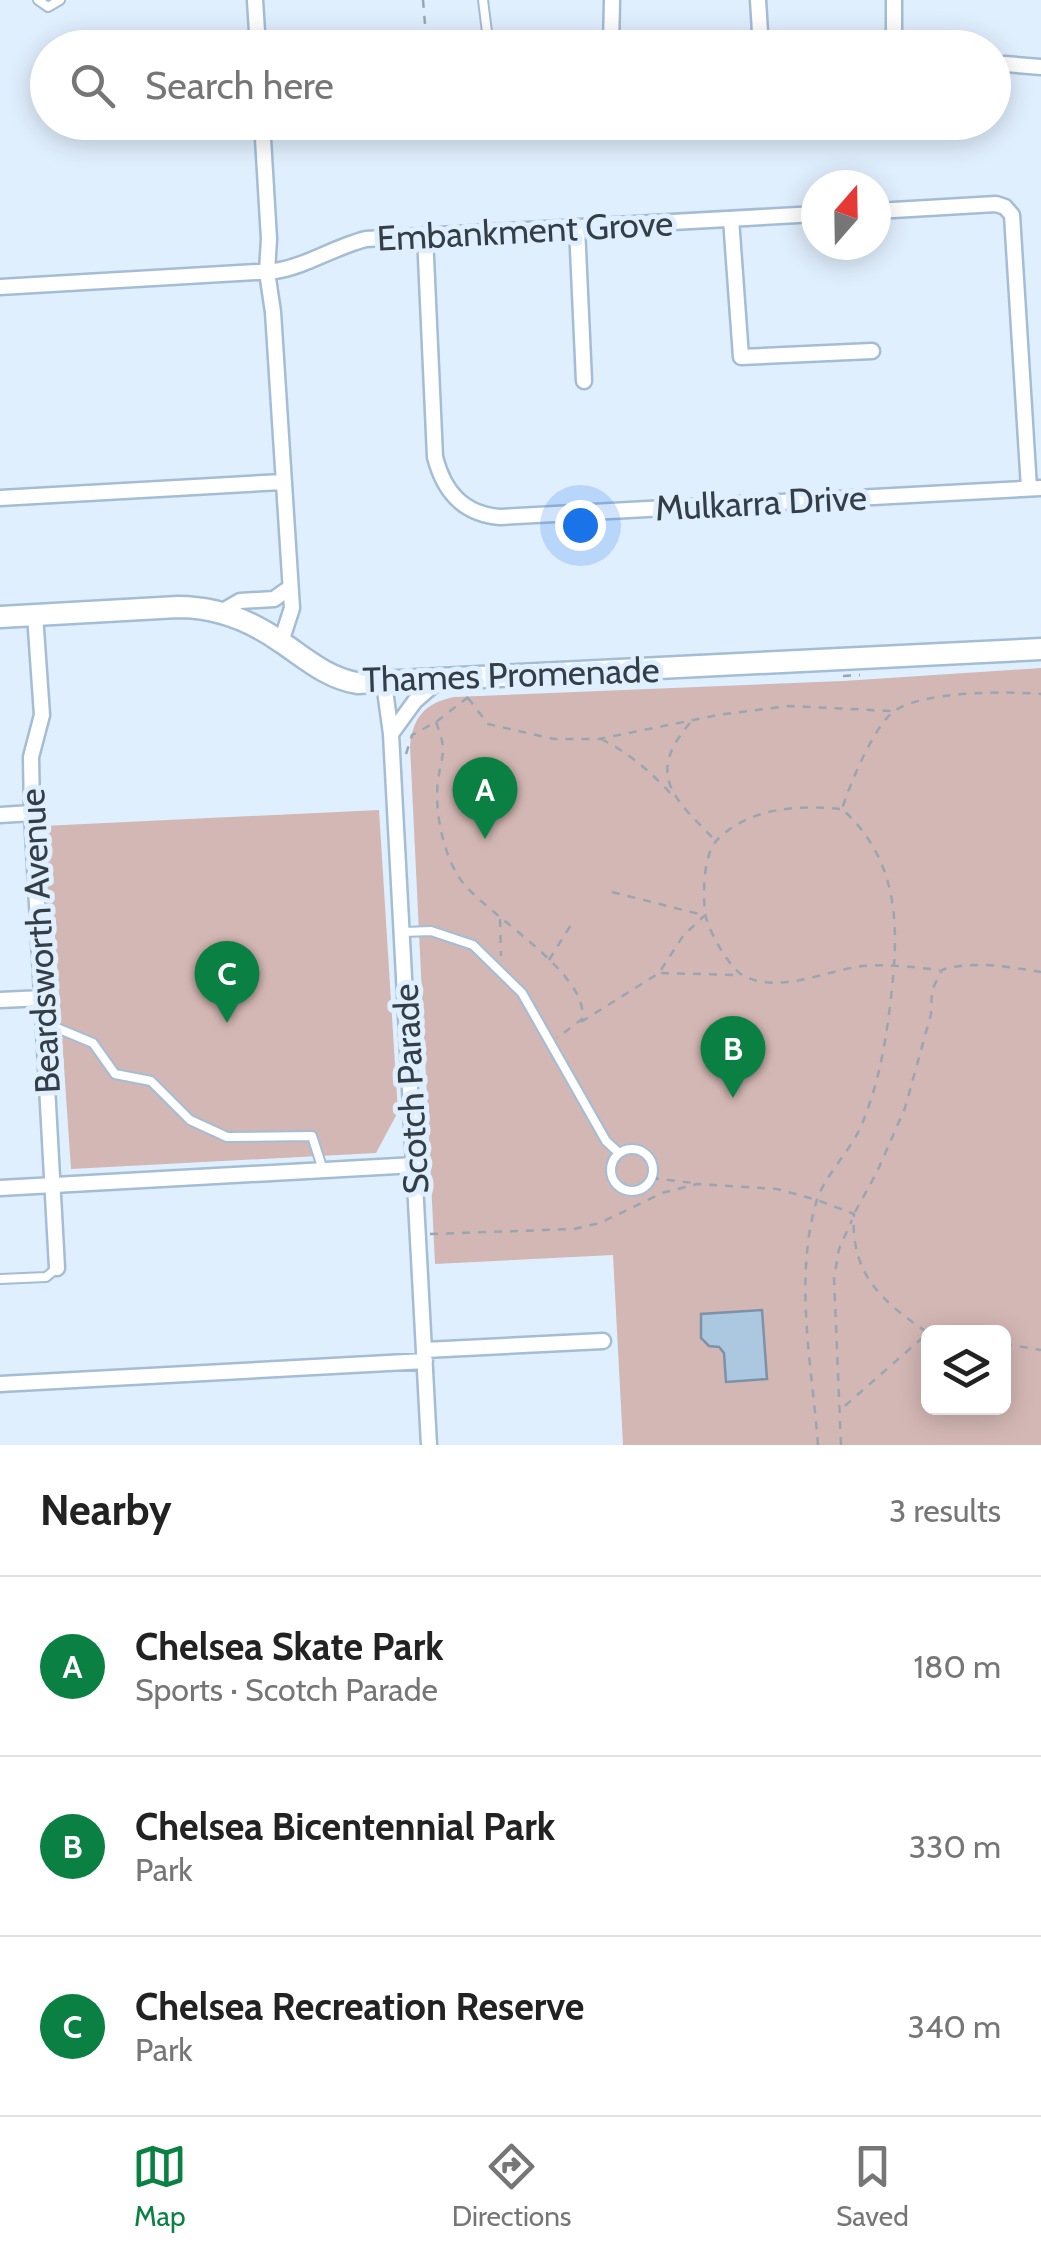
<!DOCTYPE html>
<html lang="en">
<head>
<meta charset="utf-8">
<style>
	:root { --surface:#fff; --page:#f6f6f6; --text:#222; --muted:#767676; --line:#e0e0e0; --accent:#0b8043 }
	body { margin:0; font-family:Cabin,sans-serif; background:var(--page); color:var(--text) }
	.controls { position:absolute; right:30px; bottom:30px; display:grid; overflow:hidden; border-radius:15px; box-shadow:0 5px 25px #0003 }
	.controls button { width:90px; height:90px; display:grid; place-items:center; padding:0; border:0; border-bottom:2px solid var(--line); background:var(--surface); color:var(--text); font:50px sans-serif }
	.compass { position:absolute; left:801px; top:170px; width:90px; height:90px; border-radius:50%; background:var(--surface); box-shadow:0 5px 25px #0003; rotate:20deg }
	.you { position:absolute; left:580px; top:525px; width:35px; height:35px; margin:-25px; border:8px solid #fff; border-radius:50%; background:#1a73e8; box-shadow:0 0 0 15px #1a73e833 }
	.badge { display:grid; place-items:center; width:65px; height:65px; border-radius:50%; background:var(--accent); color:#fff; font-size:32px; font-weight:700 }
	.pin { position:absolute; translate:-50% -82px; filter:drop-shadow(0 2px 5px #0008) }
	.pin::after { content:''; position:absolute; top:52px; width:35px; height:30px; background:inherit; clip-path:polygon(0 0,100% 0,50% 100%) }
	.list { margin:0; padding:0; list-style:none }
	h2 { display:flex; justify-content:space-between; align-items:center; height:130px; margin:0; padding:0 40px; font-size:42px }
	h2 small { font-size:32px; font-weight:400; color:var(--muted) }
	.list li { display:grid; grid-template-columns:65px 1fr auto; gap:30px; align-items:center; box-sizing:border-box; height:180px; padding:0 40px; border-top:2px solid var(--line) }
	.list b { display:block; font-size:38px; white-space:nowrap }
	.list p { margin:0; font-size:32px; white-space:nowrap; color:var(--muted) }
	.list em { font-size:32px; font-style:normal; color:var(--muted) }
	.icon { flex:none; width:55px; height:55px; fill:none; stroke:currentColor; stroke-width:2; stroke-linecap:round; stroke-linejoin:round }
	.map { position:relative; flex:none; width:1041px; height:1445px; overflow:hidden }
	.search { position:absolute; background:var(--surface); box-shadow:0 5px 25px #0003; left:30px; right:30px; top:30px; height:110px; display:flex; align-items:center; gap:25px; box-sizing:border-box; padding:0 35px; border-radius:55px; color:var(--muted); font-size:38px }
	.sheet { height:670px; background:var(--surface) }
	nav { display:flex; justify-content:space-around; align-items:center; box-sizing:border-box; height:140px; border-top:2px solid var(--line); background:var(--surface); font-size:28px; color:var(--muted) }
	nav a { display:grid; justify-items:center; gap:5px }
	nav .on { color:var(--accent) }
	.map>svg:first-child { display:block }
</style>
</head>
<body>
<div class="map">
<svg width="1041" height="1445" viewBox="0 0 1041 1445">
	<rect width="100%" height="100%" fill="#e0effe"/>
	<path fill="#d3b7b4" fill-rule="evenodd" d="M1041 668V1445H623L613 1255 435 1264 410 746C413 717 425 703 454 697L843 681ZM928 1332H1004V1408H928Z
		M379 810 398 1112 376 1153 71 1169 55 935 46 928 43 826Z"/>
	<path fill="#acc7e0" stroke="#7b92a8" stroke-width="2.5" d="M762 1310 767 1379 726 1382 724 1353 719 1347 709 1346 701 1338V1314Z"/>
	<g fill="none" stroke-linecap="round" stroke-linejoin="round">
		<defs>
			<path id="service" d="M38 0 48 7 60 0
				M483 0 489 48
				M403 932 431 931 473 945 522 993 606 1141 619 1153
				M45 1023 93 1043 115 1074 151 1081 190 1120 227 1137 312 1136 323 1170
				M611 1170a21 21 0 1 1 42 0a21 21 0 1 1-42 0Z
				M0 1279 46 1277 57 1268"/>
			<path id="minor" d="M255 0 258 48
				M758 0 761 48
				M611 48 612 0
				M894 48V0
				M994 66 1005 64 1041 67
				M262 122 269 239 267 272 273 312 292 608 281 642
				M876 211 996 204 1005 207 1012 215 1029 488
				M731 219 741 357 872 351
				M577 227 584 381
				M425 235 435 457C444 492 463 514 500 517L1041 488
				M0 287 275 271C307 266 334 247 366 239L816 214
				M0 498 282 482
				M221 612 240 601 274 599 288 589
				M35 615 42 715 31 757 32 813 57 1268
				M384 683 391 734 429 1445
				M391 734 415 701 438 681
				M0 815 32 813
				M0 1000 44 998
				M0 1188 415 1165
				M425 1350 603 1341
				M0 1384 425 1361"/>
			<path id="secondary" d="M0 617 178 607C216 607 250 620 281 642 305 658 327 678 357 683L1041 649"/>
		</defs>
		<use href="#service" stroke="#a4bdd4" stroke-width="12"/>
		<use href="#minor" stroke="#a4bdd4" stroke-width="19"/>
		<use href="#secondary" stroke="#a4bdd4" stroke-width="25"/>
		<path stroke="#99a6b2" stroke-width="2.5" stroke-dasharray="8 8" stroke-linecap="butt" d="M423 0 427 48
			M843 676 860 675
			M468 698 488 724 554 739H599L718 715 789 706 892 711
			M436 722C448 754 442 751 438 781 434 812 444 860 464 884 491 917 590 975 582 1019L557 1038
			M690 723C644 776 676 800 715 840
			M601 739C629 753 651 772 672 795
			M406 754 412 735 436 722 471 695
			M840 809C798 805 751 807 718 839 703 853 703 893 705 912 706 927 730 970 744 976 778 993 821 973 856 967 883 963 912 967 940 970
			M612 892 703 915
			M500 919 501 956
			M549 960 574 920
			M661 973 737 975
			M581 1022 659 973 683 936 704 916
			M423 1076 426 1133
			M651 1178 694 1183
			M855 1212 877 1172 905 1108 931 1014 932 990 942 970C974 960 1009 967 1041 972
			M430 1234 574 1229 600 1223 662 1193 697 1184 777 1189 817 1200 854 1214C850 1275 883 1302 928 1333L839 1411
			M1004 1344 1041 1350
			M818 1445C812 1366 794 1280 816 1203 823 1177 851 1151 862 1124 878 1085 885 1047 890 1006 899 932 902 863 842 809 850 784 873 728 893 712 920 691 1007 691 1041 694
			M841 1445 834 1278 839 1249 852 1220"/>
		<use href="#service" stroke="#fff" stroke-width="8"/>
		<use href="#minor" stroke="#fff" stroke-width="14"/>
		<use href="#secondary" stroke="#fff" stroke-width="20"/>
	</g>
	<g text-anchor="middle" stroke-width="10" stroke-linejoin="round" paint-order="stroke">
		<g font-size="35" fill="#343e47" stroke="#e0effe">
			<text transform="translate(525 231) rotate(-3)" y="12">Embankment Grove</text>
			<text transform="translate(761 503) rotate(-3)" y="12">Mulkarra Drive</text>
			<text transform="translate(511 675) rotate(-2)" y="12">Thames Promenade</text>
			<text transform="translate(40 941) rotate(-93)" y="12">Beardsworth Avenue</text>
			<text transform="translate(411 1089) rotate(-93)" y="12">Scotch Parade</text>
		</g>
	</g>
</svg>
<div class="controls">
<button><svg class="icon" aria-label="layers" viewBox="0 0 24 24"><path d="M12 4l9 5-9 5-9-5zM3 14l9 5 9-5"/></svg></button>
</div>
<svg class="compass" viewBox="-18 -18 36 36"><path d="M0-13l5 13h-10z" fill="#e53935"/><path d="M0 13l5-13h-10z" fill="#767676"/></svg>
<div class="you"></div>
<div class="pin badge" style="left:485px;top:839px">A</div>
<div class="pin badge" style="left:733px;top:1098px">B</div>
<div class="pin badge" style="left:227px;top:1023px">C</div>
<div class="search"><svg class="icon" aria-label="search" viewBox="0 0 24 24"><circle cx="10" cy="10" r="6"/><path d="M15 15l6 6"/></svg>Search here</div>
</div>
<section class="sheet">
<h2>Nearby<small>3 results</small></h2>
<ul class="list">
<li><span class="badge">A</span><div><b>Chelsea Skate Park</b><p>Sports · Scotch Parade</p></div><em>180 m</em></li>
<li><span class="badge">B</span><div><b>Chelsea Bicentennial Park</b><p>Park</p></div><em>330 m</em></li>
<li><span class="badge">C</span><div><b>Chelsea Recreation Reserve</b><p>Park</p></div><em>340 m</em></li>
</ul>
</section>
<nav>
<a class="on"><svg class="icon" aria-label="map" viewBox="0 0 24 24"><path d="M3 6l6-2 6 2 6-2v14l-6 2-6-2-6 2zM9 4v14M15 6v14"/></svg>Map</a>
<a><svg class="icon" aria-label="directions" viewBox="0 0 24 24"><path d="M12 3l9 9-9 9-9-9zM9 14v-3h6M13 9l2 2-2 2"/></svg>Directions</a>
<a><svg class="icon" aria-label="saved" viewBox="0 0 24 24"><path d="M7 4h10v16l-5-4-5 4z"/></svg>Saved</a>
</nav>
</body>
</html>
